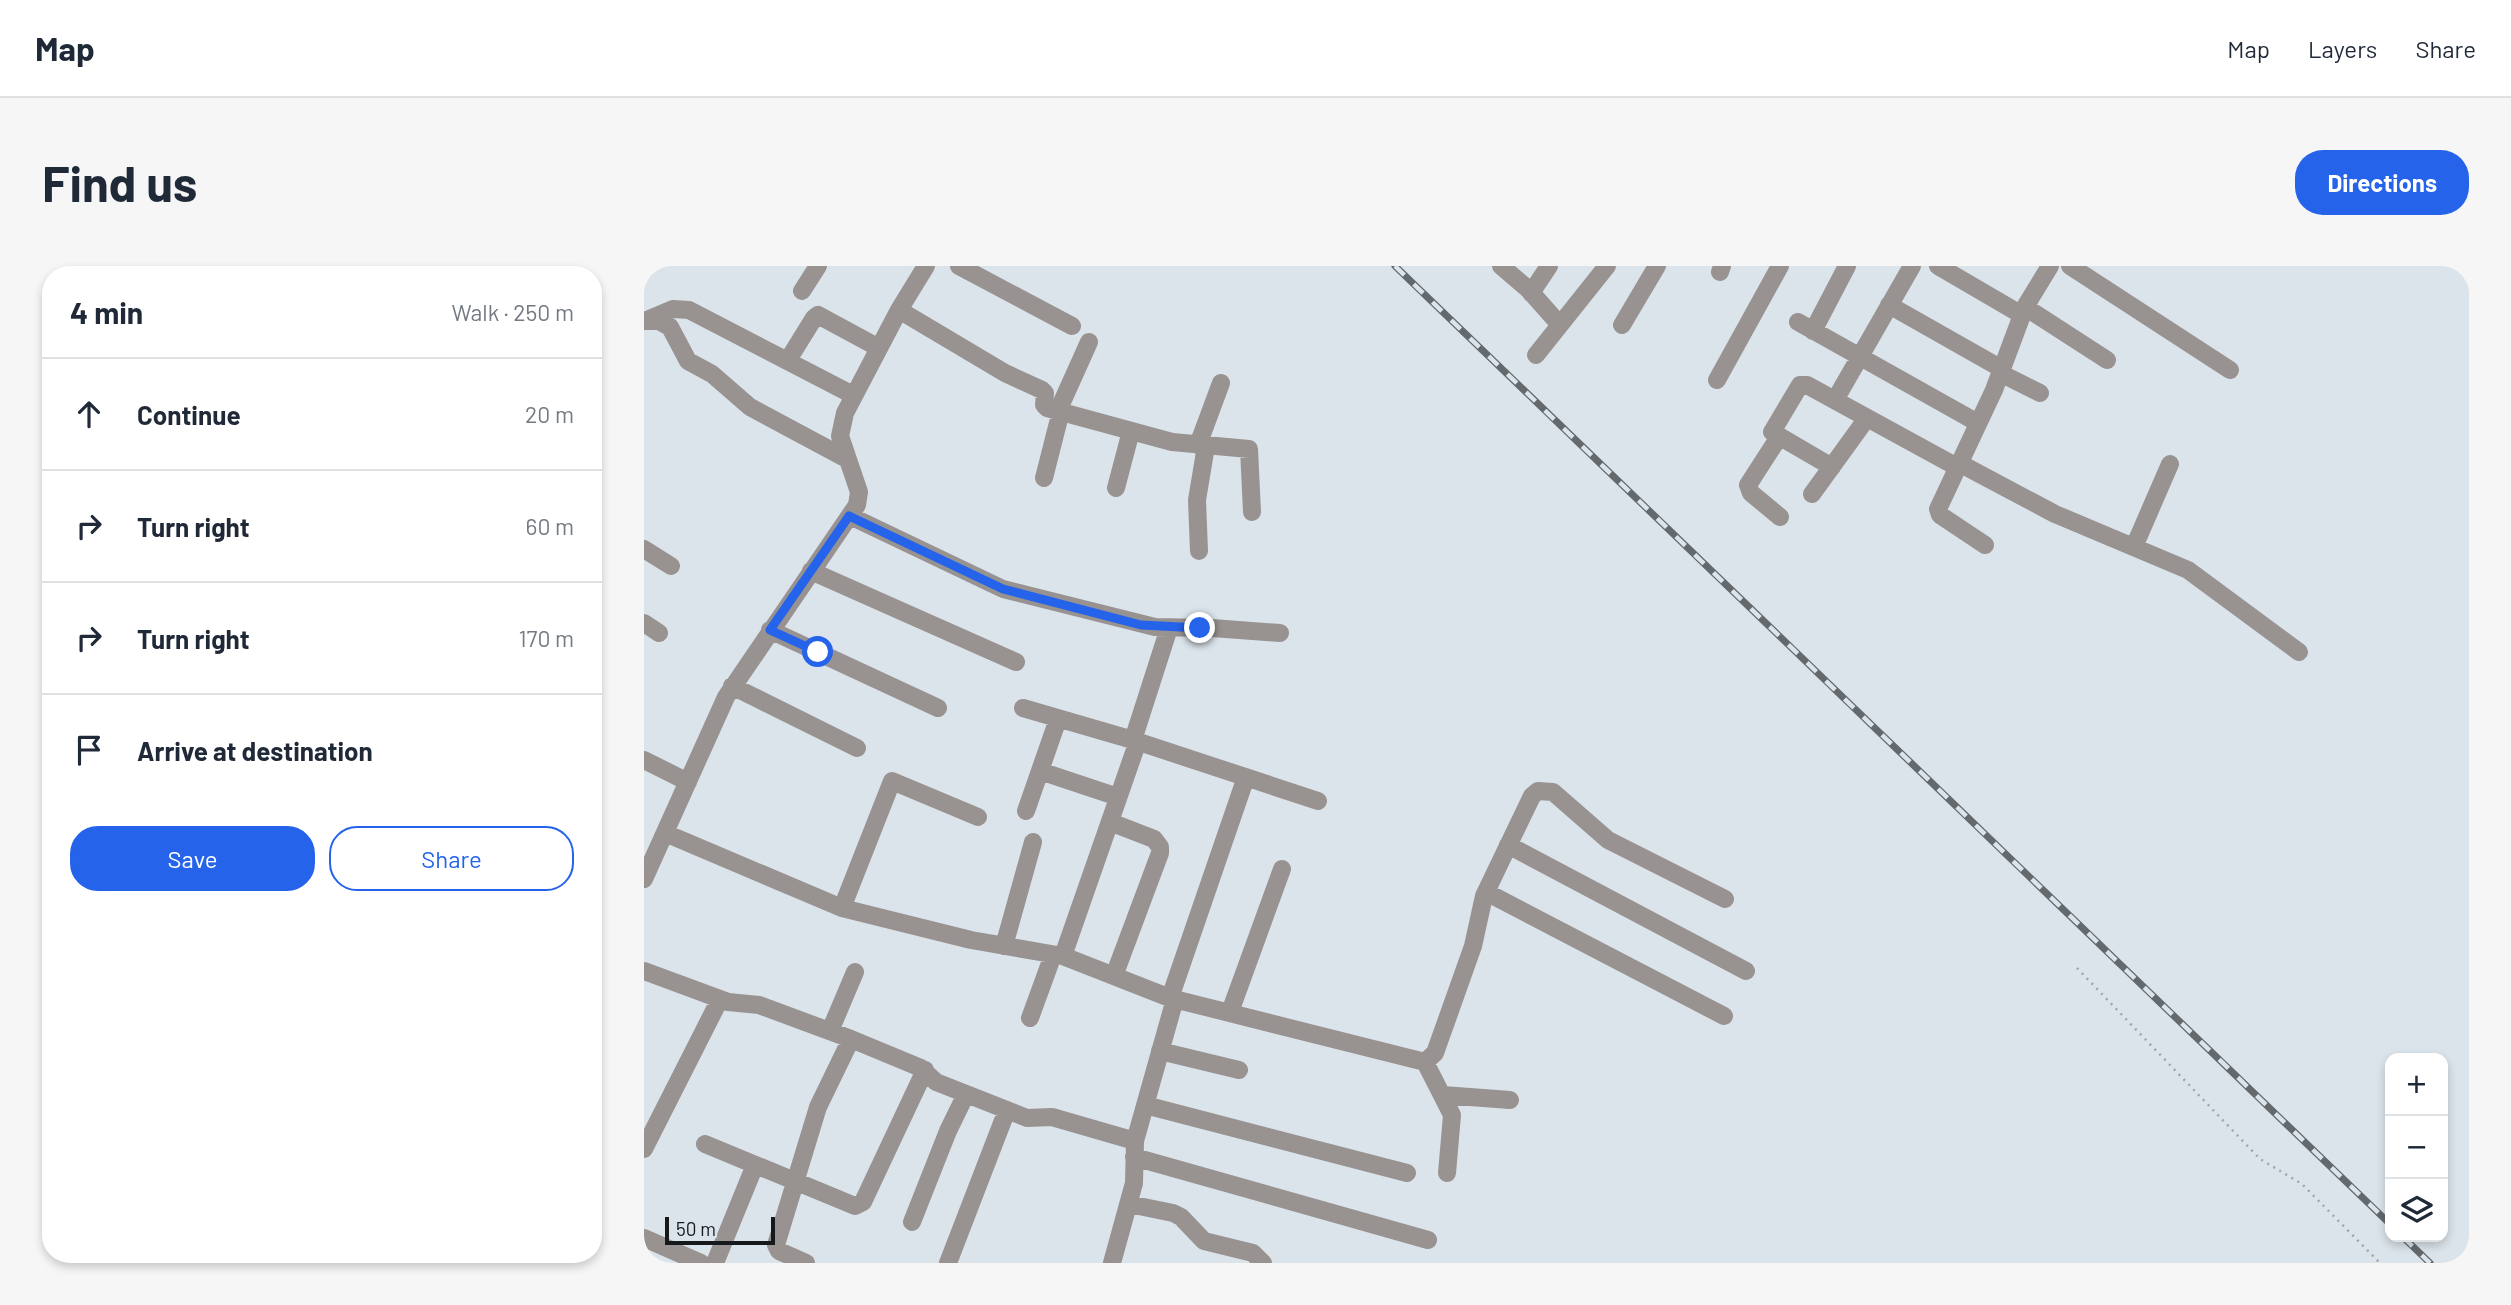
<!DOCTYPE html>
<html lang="en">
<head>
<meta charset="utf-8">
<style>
	:root { --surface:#fff; --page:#f6f6f7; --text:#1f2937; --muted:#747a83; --line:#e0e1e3; --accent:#2563eb }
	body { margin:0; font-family:Barlow,sans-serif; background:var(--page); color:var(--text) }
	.controls { position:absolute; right:21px; bottom:21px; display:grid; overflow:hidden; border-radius:14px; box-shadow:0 4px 10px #0003 }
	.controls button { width:63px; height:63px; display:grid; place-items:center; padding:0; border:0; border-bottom:2px solid var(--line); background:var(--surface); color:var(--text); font:35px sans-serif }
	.scale { position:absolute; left:21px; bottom:18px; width:110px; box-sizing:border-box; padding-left:7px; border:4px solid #16191c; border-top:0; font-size:19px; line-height:24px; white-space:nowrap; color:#16191c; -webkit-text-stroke:5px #dbe4eb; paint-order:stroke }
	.stop { position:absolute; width:21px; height:21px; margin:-16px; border:5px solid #2563eb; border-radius:50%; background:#fff }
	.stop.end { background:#2563eb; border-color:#fff; box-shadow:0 2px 7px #0008 }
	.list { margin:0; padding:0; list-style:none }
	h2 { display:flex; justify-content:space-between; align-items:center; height:91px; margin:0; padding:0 28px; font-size:30px }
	h2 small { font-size:23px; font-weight:400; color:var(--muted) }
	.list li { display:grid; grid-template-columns:46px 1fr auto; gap:21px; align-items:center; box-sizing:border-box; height:112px; padding:0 28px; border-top:2px solid var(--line) }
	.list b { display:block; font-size:26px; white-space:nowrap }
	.list em { font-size:23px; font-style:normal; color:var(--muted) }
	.actions { display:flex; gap:14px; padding:21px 28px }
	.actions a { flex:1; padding:16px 0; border:2px solid var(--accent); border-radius:28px; text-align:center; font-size:24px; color:var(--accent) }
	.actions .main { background:var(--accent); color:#fff }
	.icon { flex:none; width:38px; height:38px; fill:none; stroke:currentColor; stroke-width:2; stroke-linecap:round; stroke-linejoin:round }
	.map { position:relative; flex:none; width:1825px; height:997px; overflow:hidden; border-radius:28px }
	header { display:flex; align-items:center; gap:42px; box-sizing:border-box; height:98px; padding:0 35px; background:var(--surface); border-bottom:2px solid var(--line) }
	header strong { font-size:33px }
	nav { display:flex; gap:38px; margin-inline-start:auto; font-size:24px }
	.intro { display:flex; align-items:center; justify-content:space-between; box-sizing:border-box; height:168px; padding:0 42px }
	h1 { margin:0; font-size:49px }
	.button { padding:18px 32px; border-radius:28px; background:var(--accent); color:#fff; font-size:24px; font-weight:700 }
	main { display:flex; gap:42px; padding:0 42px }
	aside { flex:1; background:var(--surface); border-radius:28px; box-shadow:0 4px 10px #0003 }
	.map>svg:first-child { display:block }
</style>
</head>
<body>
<header>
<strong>Map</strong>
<nav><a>Map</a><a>Layers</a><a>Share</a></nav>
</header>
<div class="intro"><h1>Find us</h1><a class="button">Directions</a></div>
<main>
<aside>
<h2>4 min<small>Walk · 250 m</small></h2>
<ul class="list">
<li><svg class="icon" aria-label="ahead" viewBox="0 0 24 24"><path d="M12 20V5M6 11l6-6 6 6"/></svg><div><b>Continue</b></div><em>20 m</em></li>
<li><svg class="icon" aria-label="right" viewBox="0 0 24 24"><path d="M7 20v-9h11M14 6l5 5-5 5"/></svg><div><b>Turn right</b></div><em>60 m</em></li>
<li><svg class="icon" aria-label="right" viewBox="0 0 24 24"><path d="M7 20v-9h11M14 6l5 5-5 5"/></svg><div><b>Turn right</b></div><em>170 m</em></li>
<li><svg class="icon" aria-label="arrive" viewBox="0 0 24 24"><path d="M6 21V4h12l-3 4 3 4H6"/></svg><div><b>Arrive at destination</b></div></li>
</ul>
<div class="actions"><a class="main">Save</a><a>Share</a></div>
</aside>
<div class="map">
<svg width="1825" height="997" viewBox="0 0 1825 997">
	<rect width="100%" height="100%" fill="#dbe4eb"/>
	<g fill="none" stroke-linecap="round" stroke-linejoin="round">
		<path stroke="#9ea6ab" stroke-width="2.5" stroke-dasharray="2 5" stroke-linecap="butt" d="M1433 702 1616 893 1658 918 1736 997"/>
		<path stroke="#989391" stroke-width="18" d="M315 0 428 60
			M857 0 885 24 916 59
			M1294 0 1378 49
			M1426 0 1586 104
			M1076 6 1078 0
			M158 25 174 0
			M887 27 905 0
			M1245 39 1358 103
			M1381 41 1463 94
			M255 44 361 107 398 124 401 127 400 139 403 142 528 176 605 183 608 246
			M3 54 29 43 45 44 209 129
			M0 55H15L26 61 44 95 68 108 106 141 203 193
			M1154 56 1334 157
			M978 59 1013 0
			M1169 65 1203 0
			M892 89 963 0
			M144 94 170 52 174 49 235 82
			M1356 107 1396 127
			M1073 114 1136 0
			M1191 134 1268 0
			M414 145 445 76
			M1135 171 1104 219 1107 227 1136 251
			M554 179 577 117
			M1315 197 1411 248 1544 304 1655 386
			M1188 201 1128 166 1156 119H1163L1313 201
			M400 212 417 145
			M472 222 487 165
			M1168 228 1223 152
			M206 250 359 323 511 361 568 362 636 367
			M1341 279 1296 249 1294 243 1350 124 1381 41 1406 0
			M1490 281 1526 198
			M0 283 27 300
			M555 285 553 234 562 180
			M167 305 372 396
			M0 357 15 367
			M126 364 294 442
			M88 420 213 482
			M379 442 489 474 674 535
			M489 474 525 362
			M0 494 44 516
			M396 505 474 531
			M382 545 414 453
			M466 556 510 573 516 581V587L470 710
			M21 567 198 642 327 674 419 690 526 732 781 796 791 787 829 680 840 630 888 530 894 525 909 526 964 574 1081 633
			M864 579 1102 705
			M0 613 82 431 213 239 215 226 196 170 201 147 255 44 282 0
			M842 626 1080 750
			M198 642 248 515 334 551
			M360 680 389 576
			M419 690 494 475
			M0 705 84 736 115 739 207 773 277 802 292 816 383 852 408 851 491 875
			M526 732 602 511
			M586 746 638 603
			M386 752 409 689
			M186 765 211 706
			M516 785 595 804
			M781 796 808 849 803 907
			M799 829 866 834
			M501 839 763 907
			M61 878 211 940 219 936 281 804
			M0 883 76 733
			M490 891 784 974
			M485 938 529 947 537 951 560 975 609 987 619 997
			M268 956 304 865 322 828
			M0 972 57 997
			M71 997 111 899
			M162 997 135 985 132 979 174 841 207 773
			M304 997 363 844
			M468 997 490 917 491 875 531 733"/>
		<defs>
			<path id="rail" d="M751 0 1746 958
				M1759 971 1786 997"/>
		</defs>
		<use href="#rail" stroke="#63696d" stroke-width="7"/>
		<use href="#rail" stroke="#dbe4eb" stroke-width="4.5" stroke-dasharray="13" stroke-linecap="butt"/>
	</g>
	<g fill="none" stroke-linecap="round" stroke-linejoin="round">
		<path stroke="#2563eb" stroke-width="9" d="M174 386 126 364 205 250 359 323 497 359 556 362"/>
	</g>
</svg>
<div class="controls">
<button>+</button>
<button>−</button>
<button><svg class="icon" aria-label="layers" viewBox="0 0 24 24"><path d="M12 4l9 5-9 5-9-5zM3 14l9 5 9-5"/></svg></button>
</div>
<div class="scale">50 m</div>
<div class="stop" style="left:174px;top:386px"></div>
<div class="stop end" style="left:556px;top:362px"></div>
</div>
</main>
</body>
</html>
